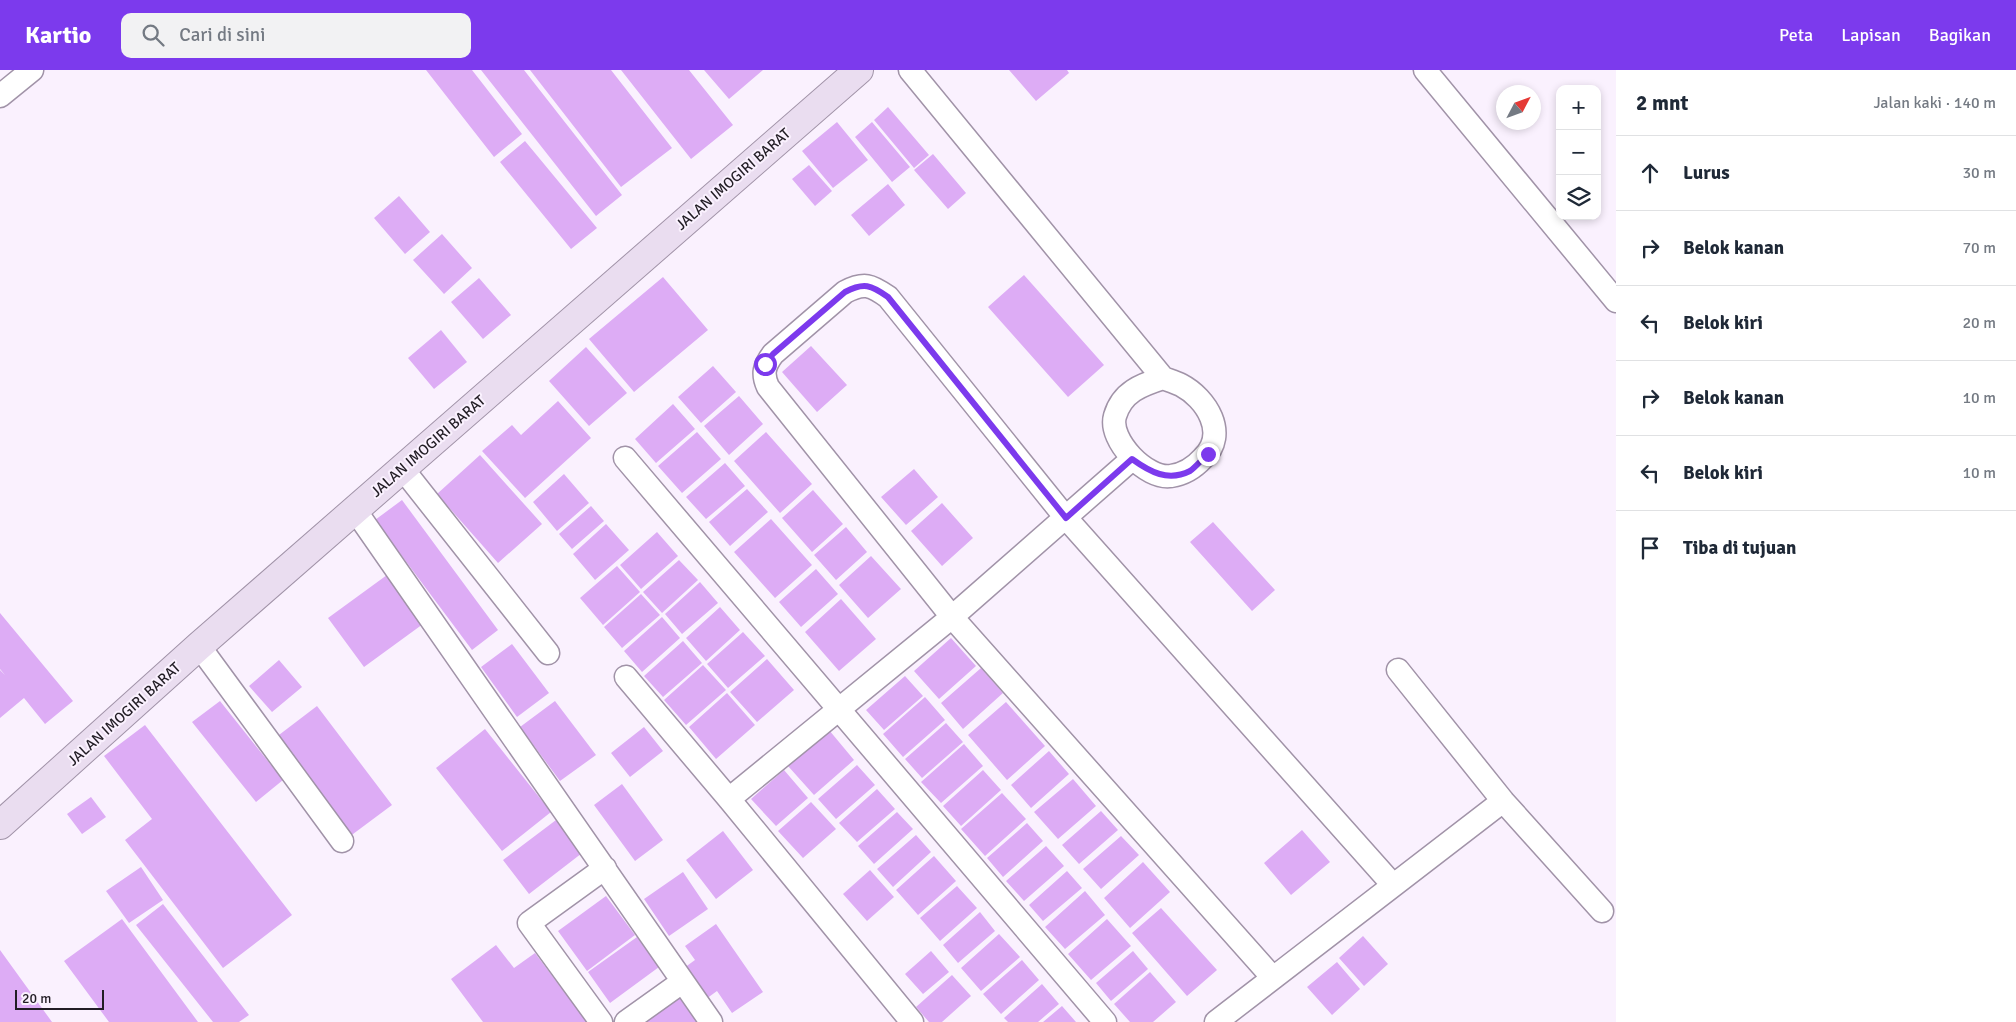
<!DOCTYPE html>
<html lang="id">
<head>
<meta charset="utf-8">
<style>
	:root { --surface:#fff; --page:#f2f2f3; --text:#1f2937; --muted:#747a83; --line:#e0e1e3; --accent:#7c3aed }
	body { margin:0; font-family:Signika,sans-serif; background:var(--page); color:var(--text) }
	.controls { position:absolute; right:15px; top:15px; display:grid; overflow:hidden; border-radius:10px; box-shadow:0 2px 8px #0003 }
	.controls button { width:45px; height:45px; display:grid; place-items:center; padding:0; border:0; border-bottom:1px solid var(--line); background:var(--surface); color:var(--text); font:25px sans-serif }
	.compass { position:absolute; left:1496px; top:15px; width:45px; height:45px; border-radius:50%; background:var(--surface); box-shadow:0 2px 8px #0003; rotate:49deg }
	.scale { position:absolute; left:15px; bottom:12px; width:89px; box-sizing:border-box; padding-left:5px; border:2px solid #221d25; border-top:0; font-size:14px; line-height:18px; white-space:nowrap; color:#221d25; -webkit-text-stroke:4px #faf1fe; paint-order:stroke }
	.stop { position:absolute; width:15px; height:15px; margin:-11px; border:4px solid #7c3aed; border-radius:50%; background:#fff }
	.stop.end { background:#7c3aed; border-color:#fff; box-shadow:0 1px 5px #0008 }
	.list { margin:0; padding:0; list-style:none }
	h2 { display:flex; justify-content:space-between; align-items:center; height:65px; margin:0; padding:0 20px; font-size:21px }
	h2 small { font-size:16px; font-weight:400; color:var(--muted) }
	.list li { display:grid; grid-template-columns:32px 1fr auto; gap:15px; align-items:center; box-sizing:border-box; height:75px; padding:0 20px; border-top:1px solid var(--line) }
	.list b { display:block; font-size:19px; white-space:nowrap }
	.list em { font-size:16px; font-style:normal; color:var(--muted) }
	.icon { flex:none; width:28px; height:28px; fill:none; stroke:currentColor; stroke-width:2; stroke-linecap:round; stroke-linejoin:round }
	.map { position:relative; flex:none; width:1616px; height:952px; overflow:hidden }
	header { display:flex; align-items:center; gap:30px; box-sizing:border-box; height:70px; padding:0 25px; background:var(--accent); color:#fff }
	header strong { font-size:24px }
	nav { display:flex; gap:28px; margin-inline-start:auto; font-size:18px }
	.search { width:350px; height:45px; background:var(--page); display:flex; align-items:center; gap:12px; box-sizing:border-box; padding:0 18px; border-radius:10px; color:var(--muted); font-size:19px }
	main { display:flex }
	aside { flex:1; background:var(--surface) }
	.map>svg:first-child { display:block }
</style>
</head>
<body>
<header>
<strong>Kartio</strong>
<div class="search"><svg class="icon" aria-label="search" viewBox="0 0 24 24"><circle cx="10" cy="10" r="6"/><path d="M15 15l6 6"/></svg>Cari di sini</div>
<nav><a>Peta</a><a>Lapisan</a><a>Bagikan</a></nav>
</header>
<main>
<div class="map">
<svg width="1616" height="952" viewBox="0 0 1616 952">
	<rect width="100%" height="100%" fill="#faf1fe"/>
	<path fill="#ddacf5" d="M426 0H472L522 64 494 87Z
		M481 0H524L622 125 596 146Z
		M530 0H611L672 78 621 117Z
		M621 0H689L733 55 691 89Z
		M704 0H763L729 29Z
		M1009 0H1067L1069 3 1036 31Z
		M888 37 929 85 914 98 874 50Z
		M837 52 868 90 833 118 802 81Z
		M872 52 910 97 892 112 855 67Z
		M525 71 597 158 571 179 500 92Z
		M933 84 966 123 948 139 914 100Z
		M809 95 832 121 815 136 792 109Z
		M888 114 905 135 869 166 851 145Z
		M399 126 430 162 405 184 374 148Z
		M442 164 472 198 444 224 413 190Z
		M1024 205 1104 295 1068 327 988 237Z
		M663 207 708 260 634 322 589 269Z
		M479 208 511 245 483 269 451 232Z
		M441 260 467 292 434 319 408 288Z
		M811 276 847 315 817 342 782 302Z
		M586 277 627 323 589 356 549 311Z
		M713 296 736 322 701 353 678 327Z
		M739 326 763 354 729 385 704 356Z
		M558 331 591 368 525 428 482 381 512 355 521 365Z
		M673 334 695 359 656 393 635 369Z
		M697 362 721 389 682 423 658 396Z
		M766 362 812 414 780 443 734 391Z
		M480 385 542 454 498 493 437 424Z
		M725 393 745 416 706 449 686 427Z
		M914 399 938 427 906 455 881 427Z
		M564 404 589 433 557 461 533 432Z
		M747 419 768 442 730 476 709 452Z
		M813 420 843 454 812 482 782 448Z
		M402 430 498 560 472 580 375 450Z
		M942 433 973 468 942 496 911 461Z
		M591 436 604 451 572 479 559 464Z
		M771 449 812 495 775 528 734 482Z
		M1213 452 1275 520 1252 541 1190 472Z
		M606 454 629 480 595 510 573 484Z
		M846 457 867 482 836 510 814 485Z
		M657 462 678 486 641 519 620 495Z
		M871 486 901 519 868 548 839 515Z
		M679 490 698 510 662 543 643 522Z
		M617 496 640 522 603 555 580 528Z
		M816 499 838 524 801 557 779 532Z
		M387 505 423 554 364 597 328 548Z
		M700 512 718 533 682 564 665 544Z
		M641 524 660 545 622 578 604 557Z
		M841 529 876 569 839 601 805 562Z
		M720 537 740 560 706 591 686 568Z
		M0 543 73 631 45 654 24 628 0 648V600L5 605 0 599Z
		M662 547 680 568 642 602 624 581Z
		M743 562 765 586 728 618 707 594Z
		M951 568 976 596 939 629 914 601Z
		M683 571 702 593 663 627 644 606Z
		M512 574 549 623 517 647 481 597Z
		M767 589 794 620 757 652 730 622Z
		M279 590 302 617 272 642 249 616Z
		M703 595 726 620 686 655 664 630Z
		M981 598 1003 623 963 659 941 633Z
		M905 606 923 626 884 660 866 640Z
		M727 623 755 655 716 689 689 657Z
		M925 627 945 650 903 687 883 664Z
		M220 631 283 710 256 732 192 652Z
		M555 631 596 685 560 711 520 657Z
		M1006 632 1045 676 1007 710 968 665Z
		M317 636 392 735 349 767 275 668Z
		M946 653 963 672 922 708 905 689Z
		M145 655 292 845 223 898 125 770 152 749 104 686Z
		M644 657 663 681 630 707 611 683Z
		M485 659 551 742 502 781 436 698Z
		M829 660 854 690 814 725 788 696Z
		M964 674 983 696 941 733 921 712Z
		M1049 681 1069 704 1031 738 1011 715Z
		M857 695 875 715 836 749 818 729Z
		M784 700 808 728 776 756 751 729Z
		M983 700 1001 720 961 756 943 736Z
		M1073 709 1096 736 1058 769 1034 742Z
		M622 714 663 770 635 791 594 735Z
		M877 719 895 739 857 772 839 753Z
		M1002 723 1026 749 985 786 961 759Z
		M91 727 106 747 82 764 67 744Z
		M811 732 836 759 803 788 778 761Z
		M1101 741 1118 760 1079 794 1062 775Z
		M897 742 913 759 874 794 858 776Z
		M560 747 586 780 529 824 503 790Z
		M1027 753 1043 771 1003 807 987 788Z
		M1302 760 1330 792 1291 825 1264 793Z
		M723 761 753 800 716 829 686 790Z
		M916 765 931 782 893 817 877 799Z
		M1121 766 1139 785 1101 819 1083 799Z
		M1046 776 1064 796 1024 831 1006 811Z
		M934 786 956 811 918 845 896 820Z
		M1143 792 1170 822 1130 858 1104 828Z
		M141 797 163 830 129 853 106 821Z
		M870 800 894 827 867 851 843 824Z
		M1067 801 1082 818 1043 851 1029 835Z
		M683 802 708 839 669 866 644 829Z
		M957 816 977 838 940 871 920 848Z
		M1085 821 1105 845 1065 879 1045 857Z
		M606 826 635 865 587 901 558 861Z
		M163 834 249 945 239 952H213L136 855Z
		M1161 838 1217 900 1187 926 1132 863Z
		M980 842 995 861 958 893 943 875Z
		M122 849 198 952H109L64 891Z
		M1107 849 1131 876 1091 910 1068 884Z
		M716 854 763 922 732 943 717 921 706 929 684 898 695 890 685 876Z
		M999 864 1020 887 981 921 961 898Z
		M1363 866 1388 894 1364 916 1339 888Z
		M637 867 659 897 610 933 588 902Z
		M496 875 514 898 535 883 587 952H483L451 909Z
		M0 880 52 952H0Z
		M931 881 949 902 923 924 905 904Z
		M1133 881 1148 899 1111 931 1096 913Z
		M1022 890 1039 910 1001 944 983 924Z
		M1337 892 1360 919 1332 945 1307 917Z
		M1150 902 1176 932 1153 952H1130L1114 934Z
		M952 905 971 926 942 952H929L916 937Z
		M1042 914 1059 934 1038 952H1008L1004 948Z
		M676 923 697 952H634Z
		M1062 936 1076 952H1043Z"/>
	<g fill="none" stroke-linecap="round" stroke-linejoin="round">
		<defs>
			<path id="minor" d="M910 0 1163 308C1168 310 1175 312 1181 315 1206 328 1229 364 1203 388 1194 398 1185 404 1171 406 1147 410 1108 370 1115 346 1122 322 1141 315 1163 308
				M1425 0 1616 231
				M0 26 32 0
				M625 388 1105 952
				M402 398 548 583
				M355 440 711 952
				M199 576 342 771
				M1398 600 1503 731 1602 841
				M626 607 729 729 912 952
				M729 729 952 547 1132 389
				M1273 908 952 547 768 317C762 304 764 296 773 284L845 222C864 212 871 215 888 227L1066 448 1393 815
				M601 952 529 853 605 798
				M626 952 682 912
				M1216 952 1503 731"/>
			<path id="secondary" d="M0 755 199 576 859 0"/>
		</defs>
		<use href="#minor" stroke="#a193a8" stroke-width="25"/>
		<use href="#secondary" stroke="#a193a8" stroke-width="30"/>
		<use href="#minor" stroke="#fff" stroke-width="22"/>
		<use href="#secondary" stroke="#eaddf0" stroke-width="28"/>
	</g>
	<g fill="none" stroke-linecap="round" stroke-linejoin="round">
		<path stroke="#7c3aed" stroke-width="6" d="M765 294 773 284 845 222C864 212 871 215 888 227L1066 448 1132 389C1150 402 1168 412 1190 401 1196 397 1202 389 1208 384"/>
	</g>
	<g text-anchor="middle" stroke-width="4" stroke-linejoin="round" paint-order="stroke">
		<g font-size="15" fill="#221d25" stroke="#faf1fe">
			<text transform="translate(733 109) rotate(-41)" y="5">JALAN IMOGIRI BARAT</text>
			<text transform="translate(428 376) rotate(-41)" y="5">JALAN IMOGIRI BARAT</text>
			<text transform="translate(124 644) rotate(-42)" y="5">JALAN IMOGIRI BARAT</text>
		</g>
	</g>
</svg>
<div class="controls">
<button>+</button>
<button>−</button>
<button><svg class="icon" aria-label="layers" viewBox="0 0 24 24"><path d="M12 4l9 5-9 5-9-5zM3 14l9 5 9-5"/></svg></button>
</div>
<svg class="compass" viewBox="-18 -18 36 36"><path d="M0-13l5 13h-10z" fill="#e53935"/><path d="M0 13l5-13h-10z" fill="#747a83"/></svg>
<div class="scale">20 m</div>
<div class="stop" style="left:765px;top:294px"></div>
<div class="stop end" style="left:1208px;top:384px"></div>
</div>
<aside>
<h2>2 mnt<small>Jalan kaki · 140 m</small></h2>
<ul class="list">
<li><svg class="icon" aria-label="ahead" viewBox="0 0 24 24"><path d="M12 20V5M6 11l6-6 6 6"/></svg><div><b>Lurus</b></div><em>30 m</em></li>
<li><svg class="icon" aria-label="right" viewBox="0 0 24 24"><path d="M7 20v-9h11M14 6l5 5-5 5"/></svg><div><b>Belok kanan</b></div><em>70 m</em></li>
<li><svg class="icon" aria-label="left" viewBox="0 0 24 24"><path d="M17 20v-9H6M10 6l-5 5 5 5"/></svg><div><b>Belok kiri</b></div><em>20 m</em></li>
<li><svg class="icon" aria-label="right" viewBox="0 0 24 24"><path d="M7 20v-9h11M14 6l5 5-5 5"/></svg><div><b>Belok kanan</b></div><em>10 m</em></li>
<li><svg class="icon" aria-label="left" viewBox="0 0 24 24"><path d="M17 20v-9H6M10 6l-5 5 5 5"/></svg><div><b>Belok kiri</b></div><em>10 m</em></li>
<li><svg class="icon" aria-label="arrive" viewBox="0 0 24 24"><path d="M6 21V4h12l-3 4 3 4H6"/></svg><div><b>Tiba di tujuan</b></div></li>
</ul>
</aside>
</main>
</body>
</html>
